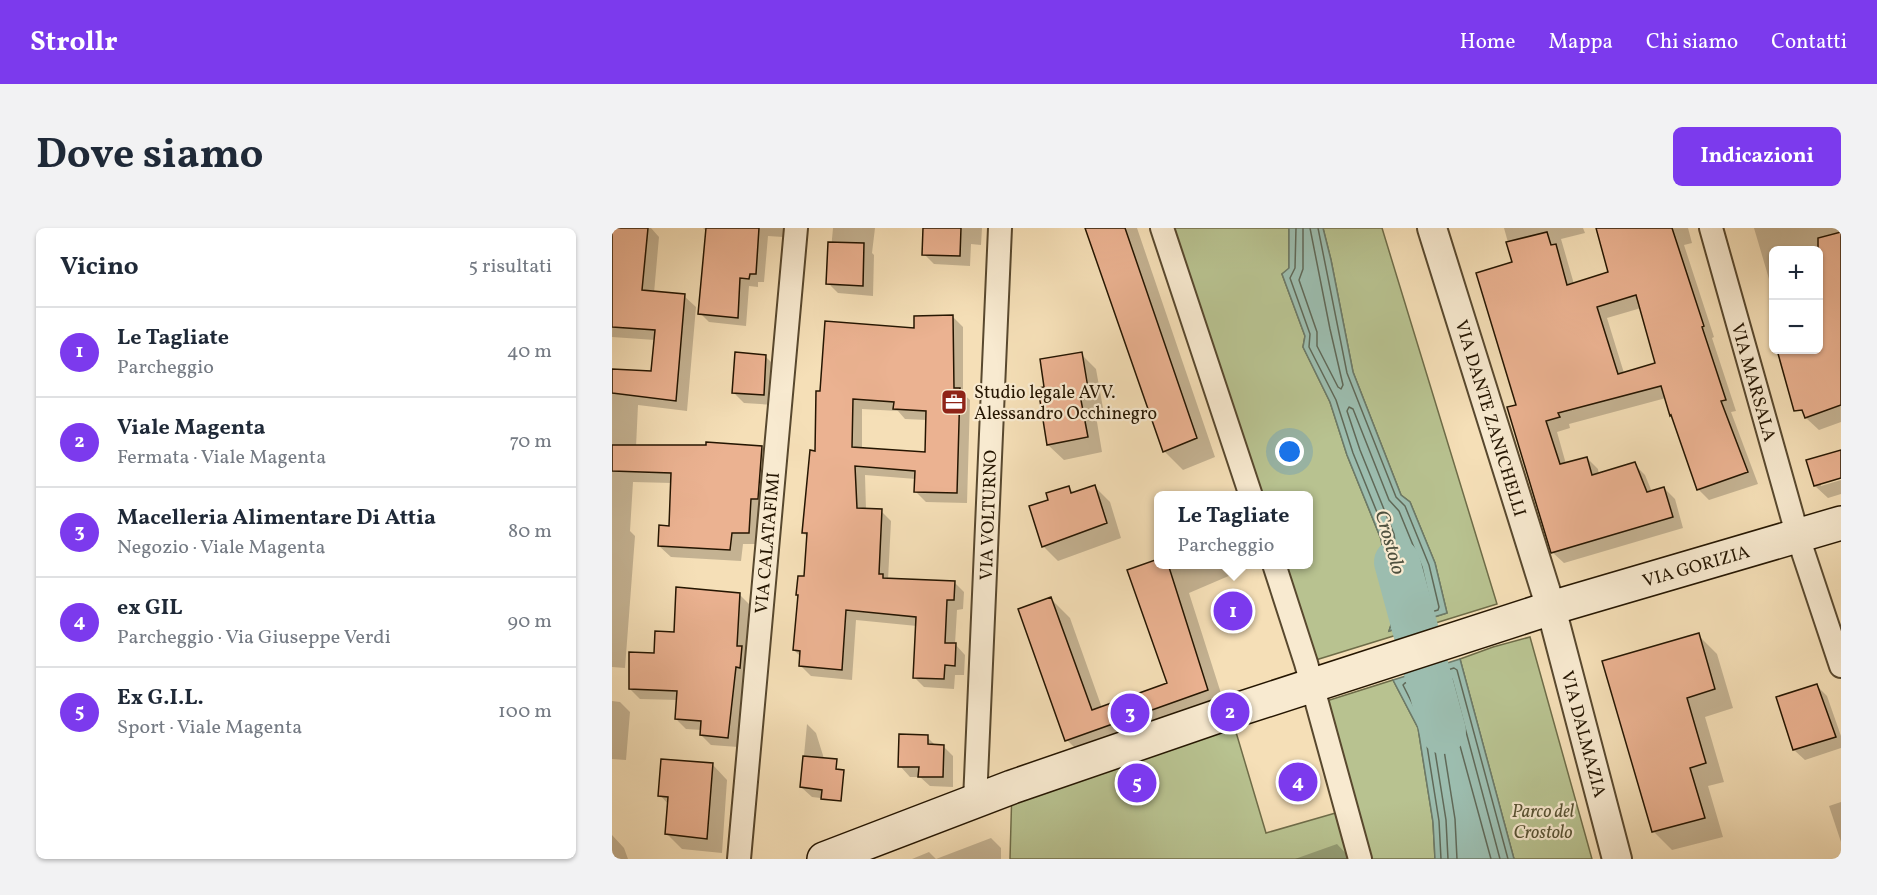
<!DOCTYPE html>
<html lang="it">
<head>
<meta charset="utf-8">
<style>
	:root { --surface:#fff; --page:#f2f2f3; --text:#1f2937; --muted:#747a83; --line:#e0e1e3; --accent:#7c3aed }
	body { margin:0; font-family:Vollkorn,serif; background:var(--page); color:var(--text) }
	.controls { position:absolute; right:18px; top:18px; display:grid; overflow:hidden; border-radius:9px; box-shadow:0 2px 4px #0004 }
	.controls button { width:54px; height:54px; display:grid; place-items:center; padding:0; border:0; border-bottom:2px solid var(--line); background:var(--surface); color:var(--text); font:30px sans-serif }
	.you { position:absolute; left:678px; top:224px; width:21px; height:21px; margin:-15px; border:4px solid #fff; border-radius:50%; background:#1a73e8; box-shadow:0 0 0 9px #1a73e833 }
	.badge { display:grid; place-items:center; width:39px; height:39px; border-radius:50%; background:var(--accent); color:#fff; font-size:20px; font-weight:700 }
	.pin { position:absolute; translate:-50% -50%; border:3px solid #fff; box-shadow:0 2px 6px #0006 }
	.popup { position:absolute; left:542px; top:263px; width:159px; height:78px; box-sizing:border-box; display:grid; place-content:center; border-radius:9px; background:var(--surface); filter:drop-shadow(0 2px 4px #0005); font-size:20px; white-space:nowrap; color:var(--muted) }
	.popup b { font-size:22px; color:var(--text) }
	.popup::after { content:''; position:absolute; left:50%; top:100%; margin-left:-12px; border:12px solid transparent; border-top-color:var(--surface) }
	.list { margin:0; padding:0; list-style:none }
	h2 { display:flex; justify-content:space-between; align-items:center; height:78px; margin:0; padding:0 24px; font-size:26px }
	h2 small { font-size:20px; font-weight:400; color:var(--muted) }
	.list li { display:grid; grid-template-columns:39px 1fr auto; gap:18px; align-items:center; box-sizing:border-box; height:90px; padding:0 24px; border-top:2px solid var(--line) }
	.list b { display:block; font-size:22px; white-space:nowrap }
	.list p { margin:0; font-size:20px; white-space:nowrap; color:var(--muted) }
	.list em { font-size:20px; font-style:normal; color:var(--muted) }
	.map { position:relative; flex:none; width:1229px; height:631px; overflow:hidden; border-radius:9px }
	header { display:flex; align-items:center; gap:36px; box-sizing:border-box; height:84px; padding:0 30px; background:var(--accent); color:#fff }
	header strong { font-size:28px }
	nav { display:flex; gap:33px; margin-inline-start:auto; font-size:21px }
	.intro { display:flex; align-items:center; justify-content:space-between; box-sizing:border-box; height:144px; padding:0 36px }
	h1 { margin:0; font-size:42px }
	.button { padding:15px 27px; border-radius:9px; background:var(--accent); color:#fff; font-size:21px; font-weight:700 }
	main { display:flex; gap:36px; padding:0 36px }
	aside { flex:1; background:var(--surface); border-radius:9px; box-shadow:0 2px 4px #0004 }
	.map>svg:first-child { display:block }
</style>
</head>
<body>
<header>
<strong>Strollr</strong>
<nav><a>Home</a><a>Mappa</a><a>Chi siamo</a><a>Contatti</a></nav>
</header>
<div class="intro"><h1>Dove siamo</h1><a class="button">Indicazioni</a></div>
<main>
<aside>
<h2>Vicino<small>5 risultati</small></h2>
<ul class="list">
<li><span class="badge">1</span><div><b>Le Tagliate</b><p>Parcheggio</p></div><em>40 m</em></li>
<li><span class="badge">2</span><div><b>Viale Magenta</b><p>Fermata · Viale Magenta</p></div><em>70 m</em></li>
<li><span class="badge">3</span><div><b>Macelleria Alimentare Di Attia</b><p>Negozio · Viale Magenta</p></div><em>80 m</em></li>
<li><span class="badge">4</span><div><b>ex GIL</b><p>Parcheggio · Via Giuseppe Verdi</p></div><em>90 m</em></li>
<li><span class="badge">5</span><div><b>Ex G.I.L.</b><p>Sport · Viale Magenta</p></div><em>100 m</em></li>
</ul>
</aside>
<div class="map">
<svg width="1229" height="631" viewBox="0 0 1229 631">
	<rect width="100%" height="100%" fill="#f5dfb7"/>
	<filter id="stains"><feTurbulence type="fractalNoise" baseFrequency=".00333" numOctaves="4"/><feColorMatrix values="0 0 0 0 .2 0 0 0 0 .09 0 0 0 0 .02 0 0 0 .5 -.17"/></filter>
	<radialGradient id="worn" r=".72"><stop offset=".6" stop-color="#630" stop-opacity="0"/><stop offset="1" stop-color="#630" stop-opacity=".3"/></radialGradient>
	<path fill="#b8c290" stroke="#6e6c48" stroke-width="1.5" d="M550 0H677V41L670 46 693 108 691 119 718 174 735 227 769 311 772 329 785 367 783 385 777 403 835 385 823 335 798 274 789 267 741 144 719 32 711 0H770L885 376 694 435 662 337 696 336V268L639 267Z
		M918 409 980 631H902L848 431 881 419Z
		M781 452 806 500 821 594 823 631H398L400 559 618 484 654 605 734 582 705 476Z"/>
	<path fill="#9cbdaf" stroke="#6c7a69" stroke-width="1.5" d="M677 0H711L719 32 741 144 789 267 798 274 823 335 835 385 777 403 783 385 785 367 772 329 769 311 735 227 718 174 691 119 693 108 670 46 677 40Z
		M848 431 902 631H823L821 594 806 500 781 452Z"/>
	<path fill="#0003" fill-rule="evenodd" d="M0 0H39L47 9 42 65 72 68 84 79 75 183 26 177 24 219H149L161 231 148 316H131L129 333 59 329 47 318 58 299 60 255 21 254 18 303 23 308 13 440 0 439V150L40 145 43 112 0 109Z
		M91 0H178V2L171 1V9L156 8 152 54H146V59L137 58 134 98 97 94 88 85 95 4Z
		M221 0H263L260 25 262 27 261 68 226 65 216 55Z
		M313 0H370L369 17 359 16 358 38 322 36 312 26Z
		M474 0H525L603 229 571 242 552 223Z
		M892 0H971L973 5 949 11 962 56 998 45 987 0H1076L1080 15 1072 17 1102 109 1100 110 1124 183 1119 184 1146 256 1097 272 1086 261 1054 170 957 196 958 200 945 204 954 236 975 230 986 241 987 247 1022 236 1033 247 1040 264 1052 260 1063 271 1071 300 952 335 940 324 906 178 902 36ZM1029 80 1045 136 1012 145 995 90Z
		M1142 0H1229V194L1207 202 1194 190 1167 122H1206V22H1162V68Z
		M341 89 351 99V166L358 172 355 275 314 274 303 263 304 251 253 247 254 282 269 283 279 293 276 352 342 354 352 364 351 381 345 382 343 416 353 427 352 447H343L342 461 312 459 302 449 305 398 244 392 240 452 199 448 189 438V429L182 422 193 350 196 309 191 305 205 224 209 164 304 102ZM250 181 286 183 293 191 315 192V225L250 221Z
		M1158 91H1162V103Z
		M469 126 484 141 491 180 483 182 490 224 452 232 436 217 427 161 434 160Z
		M153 128 164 139 162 177 132 175 122 165Z
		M1229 252V266L1216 270 1203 258 1209 255V258Z
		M483 259 498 274 509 310 446 333 431 318 438 273 456 260 462 265Z
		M546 333V336H639L640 338 577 365 614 481 474 531 455 512 439 371 458 390 490 480 557 456 517 343Z
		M127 366 137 376 133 449 126 519 99 517 89 507 90 502 74 501 64 491 66 472 28 471 18 461 43 427 64 406Z
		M1086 407 1105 426 1121 480 1093 489 1112 554 1096 558 1111 609 1060 622 1041 603Z
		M1205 458 1215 468 1229 508V520L1193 532 1182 522 1166 470Z
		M0 473 8 474 18 484 14 532 0 531Z
		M195 496 204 505 225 572 200 569 189 559Z
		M315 509 324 518H331L341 528V559L318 558 308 549H298L288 538Z
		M100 536 115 552 110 625 70 621 55 606 57 577 48 567Z
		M1229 574V614L1217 578Z
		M0 607 12 620 16 631H0Z
		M379 610 389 620V631H300L317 624 324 631Z
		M725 616 739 631H683Z"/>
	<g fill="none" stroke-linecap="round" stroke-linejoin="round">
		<path stroke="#606958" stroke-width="1.5" d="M684 0 683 40 678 50 698 106 697 119 724 172 741 225 775 309 778 328 791 365 788 389 792 392 826 382 827 379 817 337 793 278 784 269 735 145 706 0
			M691 0V41L687 52 705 104V118L726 159 729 161 731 157 718 101 698 0
			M737 179 741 181 777 272 787 283 810 339 818 374 817 377 801 382 798 380 799 364 785 326 782 306 748 222 735 183Z
			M829 631 827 593 812 499 791 457 793 455 842 440 845 442 896 631
			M836 631 834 592 819 498 802 462 803 459 837 449 840 451 888 631
			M845 631 843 591 828 497 814 468 816 465 830 460 833 463 879 631"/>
		<path stroke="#9cbdaf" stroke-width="46" d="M785 334 831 503"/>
	</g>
	<path fill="#ebb291" stroke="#241501" stroke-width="1.5" fill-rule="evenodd" d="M0 0H36L30 62 73 66 64 173 0 165V141L39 143 43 102 0 99Z
		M94 0H147L144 46H138L137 51 128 50 126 90 86 86Z
		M311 0H349L348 28 310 27Z
		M473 0H513L585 210 551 224Z
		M984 0H1060L1092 98 1090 99 1114 172 1109 173 1136 244 1085 262 1059 187 1058 188 1049 158 946 185 948 189 934 193 948 236 975 229 980 247 1023 234 1035 264 1052 259 1061 289 939 325 895 179 904 177 864 45 900 34 894 14 935 4 939 17 944 16 955 57 996 44ZM1024 67 1043 135 1006 146 985 79Z
		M1229 4V177L1193 190 1190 182 1182 183 1165 122H1206V10Z
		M216 14 252 15 251 58 214 56Z
		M341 87 342 160H348L345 265 302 264 303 243 243 238 245 280 270 281 267 346H271V350L343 353 342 372H335L333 415H344L343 438 333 437 332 451 301 450 304 389 234 382 230 442 187 438 188 423 181 422 186 367H184L186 348H192L195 305H190L198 222 203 223 204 163H208L213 93 302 100V88ZM241 171 282 174 281 181 314 183 313 224 240 219Z
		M123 124 154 127 152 167 120 165Z
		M470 124 477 166 468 167 476 209 435 217 426 160 432 159 428 131Z
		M94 214 150 218 146 271H139L137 305H120L118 322 46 318 47 297 57 298 59 245 0 243V217H94Z
		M1229 222V250L1202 258 1194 232Z
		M483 257 495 295 430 319 417 278 436 272 434 265 457 258 459 265Z
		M546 331V336H556L596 462 453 513 406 381 439 369 480 482 555 455 515 342Z
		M64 359 128 365 125 418H130L128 440 124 439 116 510 88 507 89 493 63 491 65 463 17 461V424L42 425 43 403 62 404Z
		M1087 405 1103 461 1075 470 1094 535 1078 540 1093 590 1040 604 990 433Z
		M1205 456 1224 509 1181 522 1164 469Z
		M287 506 316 507V516L332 517 331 549H306L307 539H286Z
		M191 528 225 531 224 541 232 542 229 573 209 571 210 562 188 559Z
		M49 531 101 535 95 611 53 606 56 569 46 568Z"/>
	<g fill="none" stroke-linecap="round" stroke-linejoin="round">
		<defs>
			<path id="minor" d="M550 0 639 268
				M1099 0 1186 309 1229 438
				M662 336 694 435 748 631
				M363 573 388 0
				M127 631 184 0"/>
			<path id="tertiary" d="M820 0 939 380 1005 631"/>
			<path id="secondary" d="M212 631 400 559 618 484 939 380 1229 295"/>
		</defs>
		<use href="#minor" stroke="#58482e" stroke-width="26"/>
		<use href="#tertiary" stroke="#58482e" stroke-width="32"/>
		<use href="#secondary" stroke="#241501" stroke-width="36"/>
		<use href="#minor" stroke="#f8ead0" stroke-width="22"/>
		<use href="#tertiary" stroke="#f8ead0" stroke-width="28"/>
		<use href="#secondary" stroke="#f8ead0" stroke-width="33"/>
	</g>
	<defs>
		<symbol id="office-square" viewBox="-11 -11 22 22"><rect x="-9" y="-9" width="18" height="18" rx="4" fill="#8f2418" stroke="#f8ead0"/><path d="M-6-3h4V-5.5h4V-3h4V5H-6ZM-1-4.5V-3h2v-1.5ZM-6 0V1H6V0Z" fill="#fff"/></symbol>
	</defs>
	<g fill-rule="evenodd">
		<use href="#office-square" x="327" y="159" width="30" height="30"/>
	</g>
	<g text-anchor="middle" stroke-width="4.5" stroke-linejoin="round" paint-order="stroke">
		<g font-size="18" fill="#241501" stroke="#f8ead0">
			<text transform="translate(1142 154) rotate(74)" y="6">VIA MARSALA</text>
			<text transform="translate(879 190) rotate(73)" y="6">VIA DANTE ZANICHELLI</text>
			<text transform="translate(376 287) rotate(-88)" y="6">VIA VOLTURNO</text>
			<text transform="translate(155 315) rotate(-85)" y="6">VIA CALATAFIMI</text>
			<text transform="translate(1084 338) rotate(-16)" y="6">VIA GORIZIA</text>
			<text transform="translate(972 506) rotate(75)" y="6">VIA DALMAZIA</text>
		</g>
		<g font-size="18" fill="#241501" stroke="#f8ead0" text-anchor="start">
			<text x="362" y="170">Studio legale AVV.<tspan x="362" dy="21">Alessandro Occhinegro</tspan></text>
		</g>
		<g font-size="18" font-style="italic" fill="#585233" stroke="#f8ead0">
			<text x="931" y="589">Parco del<tspan x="931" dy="21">Crostolo</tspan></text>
		</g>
		<g font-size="20" font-style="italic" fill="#4e503e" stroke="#f8ead0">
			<text transform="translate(779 314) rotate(74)" y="7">Crostolo</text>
		</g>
	</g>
	<rect width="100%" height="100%" filter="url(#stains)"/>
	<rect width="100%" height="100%" fill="url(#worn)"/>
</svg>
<div class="controls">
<button>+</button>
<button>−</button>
</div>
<div class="you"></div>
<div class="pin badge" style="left:621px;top:383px">1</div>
<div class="popup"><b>Le Tagliate</b>Parcheggio</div>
<div class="pin badge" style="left:618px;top:484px">2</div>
<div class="pin badge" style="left:518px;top:485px">3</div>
<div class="pin badge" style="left:686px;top:554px">4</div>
<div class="pin badge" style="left:525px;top:555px">5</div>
</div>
</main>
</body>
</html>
